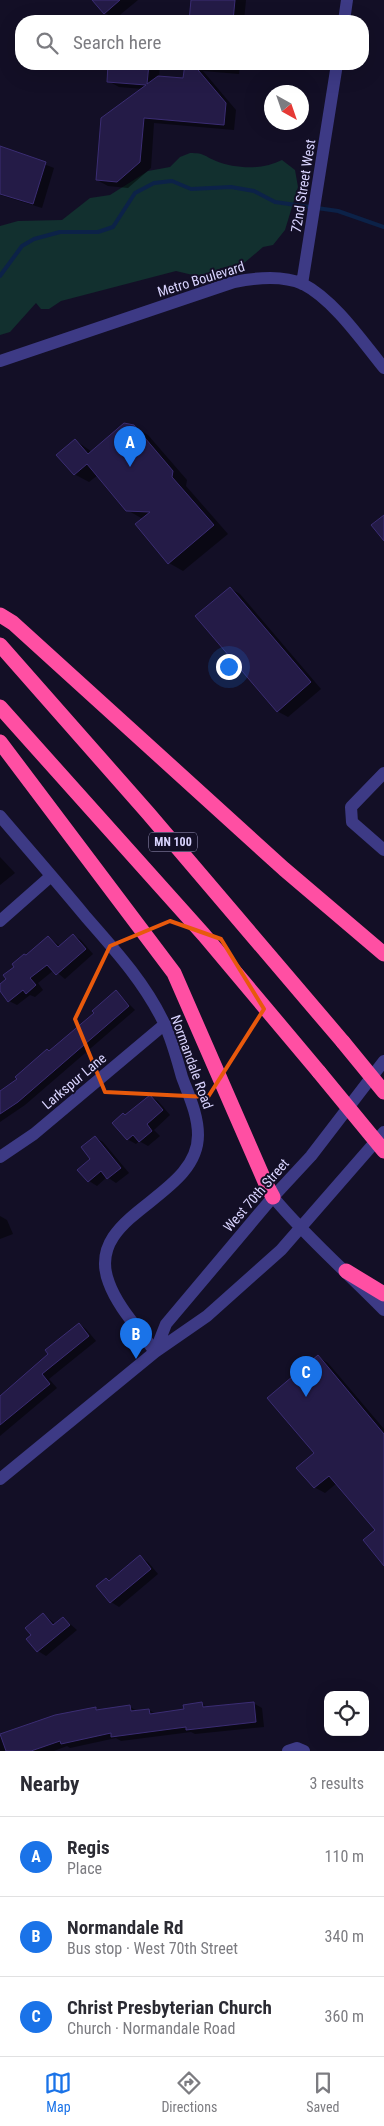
<!DOCTYPE html>
<html lang="en">
<head>
<meta charset="utf-8">
<style>
	:root { --surface:#fff; --page:#f2f2f3; --text:#2b2b33; --muted:#7c7c81; --line:#e1e1e2; --accent:#1a73e8 }
	body { margin:0; font-family:"Roboto Condensed",sans-serif; background:var(--page); color:var(--text) }
	.controls { position:absolute; right:15px; bottom:15px; display:grid; overflow:hidden; border-radius:10px; box-shadow:0 5px 20px #0002 }
	.controls button { width:45px; height:45px; display:grid; place-items:center; padding:0; border:0; border-bottom:1px solid var(--line); background:var(--surface); color:var(--text); font:25px sans-serif }
	.compass { position:absolute; left:264px; top:85px; width:45px; height:45px; border-radius:50%; background:var(--surface); box-shadow:0 5px 20px #0002; rotate:140deg }
	.you { position:absolute; left:228px; top:666px; width:18px; height:18px; margin:-12px; border:4px solid #fff; border-radius:50%; background:#1a73e8; box-shadow:0 0 0 8px #1a73e833 }
	.badge { display:grid; place-items:center; width:32px; height:32px; border-radius:50%; background:var(--accent); color:#fff; font-size:16px; font-weight:700 }
	.pin { position:absolute; translate:-50% -41px; filter:drop-shadow(0 1px 2px #0008) }
	.pin::after { content:''; position:absolute; top:26px; width:18px; height:15px; background:inherit; clip-path:polygon(0 0,100% 0,50% 100%) }
	.list { margin:0; padding:0; list-style:none }
	h2 { display:flex; justify-content:space-between; align-items:center; height:65px; margin:0; padding:0 20px; font-size:21px }
	h2 small { font-size:16px; font-weight:400; color:var(--muted) }
	.list li { display:grid; grid-template-columns:32px 1fr auto; gap:15px; align-items:center; box-sizing:border-box; height:80px; padding:0 20px; border-top:1px solid var(--line) }
	.list b { display:block; font-size:19px; white-space:nowrap }
	.list p { margin:0; font-size:16px; white-space:nowrap; color:var(--muted) }
	.list em { font-size:16px; font-style:normal; color:var(--muted) }
	.icon { flex:none; width:28px; height:28px; fill:none; stroke:currentColor; stroke-width:2; stroke-linecap:round; stroke-linejoin:round }
	.map { position:relative; flex:none; width:384px; height:1751px; overflow:hidden }
	.search { position:absolute; background:var(--surface); box-shadow:0 5px 20px #0002; left:15px; right:15px; top:15px; height:55px; display:flex; align-items:center; gap:12px; box-sizing:border-box; padding:0 18px; border-radius:20px; color:var(--muted); font-size:19px }
	.sheet { height:305px; background:var(--surface) }
	nav { display:flex; justify-content:space-around; align-items:center; box-sizing:border-box; height:70px; border-top:1px solid var(--line); background:var(--surface); font-size:14px; color:var(--muted) }
	nav a { display:grid; justify-items:center; gap:2px }
	nav .on { color:var(--accent) }
	.map>svg:first-child { display:block }
</style>
</head>
<body>
<div class="map">
<svg width="384" height="1751" viewBox="0 0 384 1751">
	<rect width="100%" height="100%" fill="#130f26"/>
	<path fill="#12302f" d="M190 153C205 153 204 156 216 161 236 169 263 170 282 160L295 170 298 187 285 230 273 245 263 247 243 264 221 268 212 273 197 276 176 271 61 301 49 309H41L36 303 10 332 0 335V226L18 221 62 220 90 198 110 195 148 171 170 167 180 157Z"/>
	<path fill="#0007" d="M93 0H138L115 19 105 13Z
		M192 0H246L244 21H190Z
		M133 19 154 21H155H130Z
		M109 64H160L159 78 185 80 186 64H240L239 74 203 71 236 110 234 130 154 123 151 168 128 188 108 186 97 180 143 89 119 87 108 81Z
		M0 147 54 168 42 208 0 195Z
		M133 426 148 435 187 480 186 486 228 534 183 571 169 563 143 519 127 510 98 475 89 482 74 474 75 440 92 452Z
		M230 588 240 594 321 689 288 717 277 711Z
		M0 857 15 873 0 885Z
		M73 935 81 940 93 954 65 979 54 970 38 983 43 990 35 997 30 995 17 1005 9 1001 0 989V986L27 956 48 937 60 946Z
		M116 991 135 1010 25 1105 0 1122V1092L19 1080 96 1013Z
		M150 1096 158 1101 170 1115 154 1130 160 1136 148 1146 139 1141 136 1144 127 1139 126 1116Z
		M95 1137 103 1142 129 1173 116 1183 107 1177 97 1186 89 1181Z
		M0 1216 7 1220 13 1234 0 1239Z
		M79 1324 86 1329 96 1341 49 1379 57 1388 0 1436V1397L50 1354Z
		M318 1357 328 1363 384 1429V1564L376 1530 337 1483 325 1493 314 1487Z
		M140 1557 148 1562 158 1574 119 1607 111 1602 106 1579 110 1581Z
		M43 1615 56 1624 63 1618 77 1630 46 1656 38 1651 33 1635Z
		M253 1703 262 1708 264 1727 195 1734 191 1732 121 1741 116 1738 70 1748 67 1746 54 1751H0V1736L55 1716 96 1708 100 1711 130 1707 139 1712 149 1710 156 1714 185 1710 202 1704 209 1708Z"/>
	<g fill="none" stroke-linecap="round" stroke-linejoin="round">
		<path stroke="#0c2248" stroke-width="4" d="M0 276 22 246 34 239 60 232H98L113 227 135 193 154 183 172 181 191 189 231 187 254 191 275 202 338 211 384 227"/>
	</g>
	<path fill="#241b47" stroke="#3b2d73" d="M92 0H120L104 14Z
		M191 0H235L233 21H189Z
		M108 64H149L147 84 158 76 183 78 185 64H193L226 103 224 125 144 118 140 162 117 182 96 180 101 118 146 85 107 82Z
		M0 146 46 162 33 204 0 194Z
		M124 423 134 425 173 471 172 477 214 525 168 564 135 524 150 512 126 511 87 464 74 475 56 455 75 439 88 454Z
		M384 515V541L371 525Z
		M230 587 311 682 277 712 195 616Z
		M73 934 86 949 56 975 47 965 30 978 36 985 26 994 23 990 8 1002 0 991V984L6 979 3 975 14 967 12 964 24 954 26 955 48 936 58 947Z
		M116 990 129 1006 18 1102 0 1114V1091L17 1079 15 1077 47 1049 49 1051 94 1013 92 1011Z
		M150 1095 163 1110 147 1124 152 1131 139 1142 133 1135 127 1140 112 1123 123 1113 125 1115Z
		M95 1136 121 1168 107 1179 101 1171 88 1182 77 1170 90 1159 81 1147Z
		M79 1323 89 1336 42 1374 50 1384 0 1425V1396L48 1354 45 1350Z
		M318 1355 384 1434V1566L363 1540 375 1530 329 1476 314 1488 296 1468 314 1453 267 1398Z
		M140 1555 151 1569 110 1603 96 1586 106 1578 109 1581Z
		M43 1613 53 1625 63 1617 70 1625 37 1652 26 1639 31 1635 25 1628Z
		M202 1702 203 1707 254 1702 256 1722 186 1730V1727L111 1737V1733L61 1744 60 1741 31 1751H6L0 1734 55 1715 96 1707V1710L130 1705 131 1711 149 1709 150 1714 184 1709 183 1705Z"/>
	<g fill="none" stroke-linecap="round" stroke-linejoin="round">
		<path stroke="#3d3a85" stroke-width="12" d="M344 21 347 0
			M302 284 337 64
			M0 361 234 282C254 278 283 275 303 284 334 300 362 341 384 368
			M384 773 351 807 352 822 384 850
			M0 816C29 850 58 883 86 917 115 950 145 983 164 1023 172 1040 177 1059 182 1077 189 1096 198 1115 198 1135 198 1199 82 1214 109 1283 118 1308 140 1330 155 1352
			M0 921 51 876
			M0 1157 34 1134 165 1024
			M273 1197C307 1238 347 1272 384 1310
			M155 1352 166 1324 273 1197 311 1156 384 1061
			M0 1479 155 1352 207 1316 281 1250 384 1132
			M288 1751 297 1748 304 1751"/>
		<path stroke="#ff4fa3" stroke-width="15" d="M0 615 13 623 284 869 384 954
			M0 645 148 813 343 1042
			M0 707 204 935 319 1072
			M0 742 174 973 266 1184 273 1197
			M346 1271 384 1294"/>
		<path stroke="#ff4fa3" stroke-width="15" d="M343 1042 384 1092
			M319 1072 384 1151"/>
	</g>
	<path fill="none" stroke="#e8590c" stroke-width="4" stroke-linejoin="round" d="M170 921 221 939 264 1009 208 1097 105 1092 75 1019 110 946Z"/>
	<g text-anchor="middle" stroke-width="4" stroke-linejoin="round" paint-order="stroke">
		<rect fill="#130f26" stroke="#9e99be" stroke-width="1" x="149" y="832.5" width="48" height="19" rx="4"/>
		<g font-size="12" font-weight="bold" fill="#d9d4ff">
			<text x="173" y="846">MN 100</text>
		</g>
		<g font-size="14" fill="#d9d4ff" stroke="#130f26">
			<text transform="translate(303 186) rotate(-81)" y="5">72nd Street West</text>
			<text transform="translate(201 279) rotate(-17)" y="5">Metro Boulevard</text>
			<text transform="translate(192 1062) rotate(70)" y="5">Normandale Road</text>
			<text transform="translate(74 1081) rotate(-40)" y="5">Larkspur Lane</text>
			<text transform="translate(256 1195) rotate(-49)" y="5">West 70th Street</text>
		</g>
	</g>
</svg>
<div class="controls">
<button><svg class="icon" aria-label="locate" viewBox="0 0 24 24"><circle cx="12" cy="12" r="6"/><path d="M12 2v4M12 18v4M2 12h4M18 12h4"/></svg></button>
</div>
<svg class="compass" viewBox="-18 -18 36 36"><path d="M0-13l5 13h-10z" fill="#e53935"/><path d="M0 13l5-13h-10z" fill="#7c7c81"/></svg>
<div class="you"></div>
<div class="pin badge" style="left:130px;top:467px">A</div>
<div class="pin badge" style="left:136px;top:1359px">B</div>
<div class="pin badge" style="left:306px;top:1397px">C</div>
<div class="search"><svg class="icon" aria-label="search" viewBox="0 0 24 24"><circle cx="10" cy="10" r="6"/><path d="M15 15l6 6"/></svg>Search here</div>
</div>
<section class="sheet">
<h2>Nearby<small>3 results</small></h2>
<ul class="list">
<li><span class="badge">A</span><div><b>Regis</b><p>Place</p></div><em>110 m</em></li>
<li><span class="badge">B</span><div><b>Normandale Rd</b><p>Bus stop · West 70th Street</p></div><em>340 m</em></li>
<li><span class="badge">C</span><div><b>Christ Presbyterian Church</b><p>Church · Normandale Road</p></div><em>360 m</em></li>
</ul>
</section>
<nav>
<a class="on"><svg class="icon" aria-label="map" viewBox="0 0 24 24"><path d="M3 6l6-2 6 2 6-2v14l-6 2-6-2-6 2zM9 4v14M15 6v14"/></svg>Map</a>
<a><svg class="icon" aria-label="directions" viewBox="0 0 24 24"><path d="M12 3l9 9-9 9-9-9zM9 14v-3h6M13 9l2 2-2 2"/></svg>Directions</a>
<a><svg class="icon" aria-label="saved" viewBox="0 0 24 24"><path d="M7 4h10v16l-5-4-5 4z"/></svg>Saved</a>
</nav>
</body>
</html>
